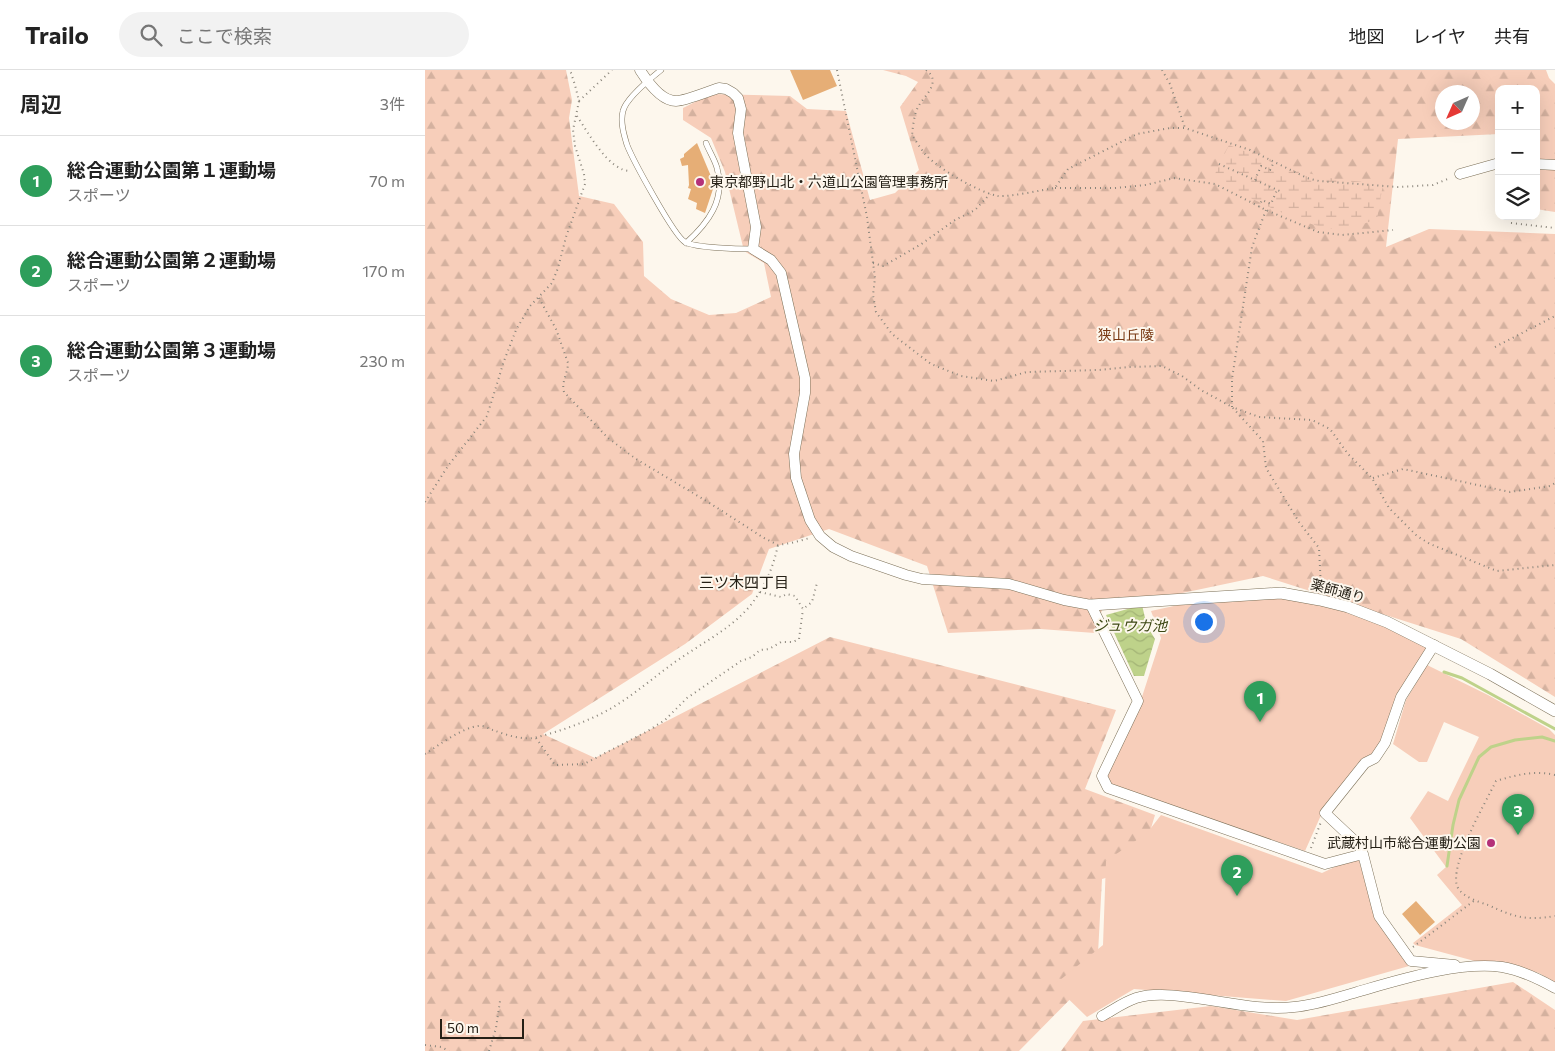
<!DOCTYPE html>
<html lang="ja">
<head>
<meta charset="utf-8">
<style>
	:root { --surface:#fff; --page:#f2f2f2; --text:#222; --muted:#767676; --line:#e0e0e0; --accent:#1a73e8 }
	body { margin:0; font-family:Commissioner,"Noto Sans JP",sans-serif; background:var(--page); color:var(--text) }
	.controls { position:absolute; right:15px; top:15px; display:grid; overflow:hidden; border-radius:10px; box-shadow:0 5px 20px #0002 }
	.controls button { width:45px; height:45px; display:grid; place-items:center; padding:0; border:0; border-bottom:1px solid var(--line); background:var(--surface); color:var(--text); font:25px sans-serif }
	.compass { position:absolute; left:1010px; top:15px; width:45px; height:45px; border-radius:50%; background:var(--surface); box-shadow:0 5px 20px #0002; rotate:225deg }
	.scale { position:absolute; left:15px; bottom:12px; width:84px; box-sizing:border-box; padding-left:5px; border:2px solid #252016; border-top:0; font-size:14px; line-height:18px; white-space:nowrap; color:#252016; -webkit-text-stroke:4px #fdf7ed; paint-order:stroke }
	.you { position:absolute; left:778px; top:551px; width:18px; height:18px; margin:-12px; border:4px solid #fff; border-radius:50%; background:#1a73e8; box-shadow:0 0 0 8px #1a73e833 }
	.badge { display:grid; place-items:center; width:32px; height:32px; border-radius:50%; background:var(--accent); color:#fff; font-size:16px; font-weight:700 }
	.pin { position:absolute; translate:-50% -41px; filter:drop-shadow(0 1px 2px #0008) }
	.pin::after { content:''; position:absolute; top:26px; width:18px; height:15px; background:inherit; clip-path:polygon(0 0,100% 0,50% 100%) }
	.list { margin:0; padding:0; list-style:none }
	h2 { display:flex; justify-content:space-between; align-items:center; height:65px; margin:0; padding:0 20px; font-size:21px }
	h2 small { font-size:16px; font-weight:400; color:var(--muted) }
	.list li { display:grid; grid-template-columns:32px 1fr auto; gap:15px; align-items:center; box-sizing:border-box; height:90px; padding:0 20px; border-top:1px solid var(--line) }
	.list b { display:block; font-size:19px; white-space:nowrap }
	.list p { margin:0; font-size:16px; white-space:nowrap; color:var(--muted) }
	.list em { font-size:16px; font-style:normal; color:var(--muted) }
	.icon { flex:none; width:28px; height:28px; fill:none; stroke:currentColor; stroke-width:2; stroke-linecap:round; stroke-linejoin:round }
	.map { position:relative; flex:none; width:1130px; height:981px; overflow:hidden }
	header { display:flex; align-items:center; gap:30px; box-sizing:border-box; height:70px; padding:0 25px; background:var(--surface); border-bottom:1px solid var(--line) }
	header strong { font-size:24px }
	nav { display:flex; gap:28px; margin-inline-start:auto; font-size:18px }
	.search { width:350px; height:45px; background:var(--page); display:flex; align-items:center; gap:12px; box-sizing:border-box; padding:0 18px; border-radius:28px; color:var(--muted); font-size:19px }
	main { display:flex }
	aside { flex:1; background:var(--surface) }
	.map>svg:first-child { display:block }
</style>
</head>
<body>
<header>
<strong>Trailo</strong>
<div class="search"><svg class="icon" aria-label="search" viewBox="0 0 24 24"><circle cx="10" cy="10" r="6"/><path d="M15 15l6 6"/></svg>ここで検索</div>
<nav><a>地図</a><a>レイヤ</a><a>共有</a></nav>
</header>
<main>
<aside>
<h2>周辺<small>3件</small></h2>
<ul class="list">
<li><span class="badge" style="background:#2e9e5b">1</span><div><b>総合運動公園第１運動場</b><p>スポーツ</p></div><em>70 m</em></li>
<li><span class="badge" style="background:#2e9e5b">2</span><div><b>総合運動公園第２運動場</b><p>スポーツ</p></div><em>170 m</em></li>
<li><span class="badge" style="background:#2e9e5b">3</span><div><b>総合運動公園第３運動場</b><p>スポーツ</p></div><em>230 m</em></li>
</ul>
</aside>
<div class="map">
<svg width="1130" height="981" viewBox="0 0 1130 981">
	<defs>
		<pattern id="forest-firs" width="22" height="20" patternUnits="userSpaceOnUse" patternTransform="scale(1.25)"><rect width="22" height="20" fill="#f7ceba"/><path d="M5 1l3.5 6h-7zM16 11l3.5 6h-7z" fill="#d4b19f"/></pattern>
		<pattern id="wetland-marsh" width="20" height="14" patternUnits="userSpaceOnUse" patternTransform="scale(1.25)"><rect width="20" height="14" fill="#f7ceba"/><path d="M1 5h8M5 5V1M11 12h8M15 12V8" fill="none" stroke="#d4b19f"/></pattern>
		<pattern id="water-waves" width="16" height="10" patternUnits="userSpaceOnUse" patternTransform="scale(1.25)"><rect width="16" height="10" fill="#bed28a"/><path d="M0 5q4-4 8 0t8 0" fill="none" stroke="#a3b476"/></pattern>
	</defs>
	<rect width="100%" height="100%" fill="#fdf7ed"/>
	<path fill="url(#forest-firs)" fill-rule="evenodd" d="M0 0H141L147 30 144 48 154 126 189 134 218 172 219 206 246 229 284 245 311 243 346 227 339 193 319 181 300 102 286 68 258 50V38L286 24 365 26 382 39 421 41 445 130 470 123 494 100 475 37 493 12 481 6 458 0H1121L1124 8 1130 14V142L1111 139V19H1074V64L973 69 961 177 1004 159 1130 164V627L1036 569 838 506 677 540 670 563 615 559 523 563 502 496 404 459 344 479 327 524 260 574 118 664 170 688 405 567 691 640 660 719 730 745 714 798 677 809 672 902 594 981H0ZM1018 22H1048V52H1018Z
		M1088 912 1130 940V981H636L658 951 786 936 872 950Z"/>
	<path fill="url(#wetland-marsh)" d="M804 75 864 99 910 109 958 114 952 149C942 152 930 158 919 159 891 164 815 123 788 108Z"/>
	<path fill="#f7ceba" d="M785 528H852L917 535 1010 570 958 672 901 734 880 781 685 716 681 706 715 633 736 568 726 541Z
		M1002 595 1063 625 1124 659 1130 665V913L1114 903 1079 893H1057L990 875 988 873 1037 835 1012 805 1021 797 985 748 1003 721 1023 731 1054 667 1019 652 1002 692H994L968 674 981 630Z
		M736 745 897 803 933 786 950 849 984 896 861 931 709 919 662 947 629 915 678 875 681 791 722 763Z"/>
	<path fill="url(#water-waves)" d="M717 535 722 556 730 569 719 606H709L681 545Z"/>
	<g fill="none" stroke-linecap="round" stroke-linejoin="round">
		<path stroke="#bed28a" stroke-width="3" d="M1019 602 1037 608 1130 659
			M1022 796 1028 755 1034 730 1054 687 1066 677 1090 670 1117 667 1130 671"/>
	</g>
	<path fill="#e6ae76" d="M365 0H405L412 16 378 30Z
		M272 73 288 111V119L280 143 271 139 272 133 263 129 266 119 263 118 264 115 263 95 257 96 255 89 259 87V84Z
		M991 831 1010 852 995 865 977 844Z"/>
	<g fill="none" stroke-linecap="round" stroke-linejoin="round">
		<defs>
			<path id="service" d="M236 0C226 8 201 28 198 41 195 52 199 65 202 75 208 90 249 166 260 172 270 178 315 179 328 179
				M261 173C283 153 301 130 292 98 290 90 284 81 281 73"/>
			<path id="minor" d="M215 0C222 11 236 31 251 31 260 31 284 21 294 18L301 19 308 23 313 28 316 39 313 63 331 157 328 179 346 190 356 203 380 308V323L369 384 371 408 385 450 395 466 408 477 426 486 481 505 497 509 584 514 639 530 666 535 713 631 677 706 683 718 900 794 938 784
				M1111 94 1130 95
				M1035 104 1074 93
				M1009 575 976 627 960 673 950 688 940 693 900 743 933 774 938 784 954 846 986 891 1030 895
				M677 946C688 940 699 932 711 928 728 923 746 925 763 927 798 931 834 941 869 937 891 935 911 928 932 922 974 910 1034 891 1077 897 1095 900 1114 909 1130 918"/>
			<path id="tertiary" d="M666 535 856 523 895 530 923 537 962 552 1065 604 1130 641"/>
		</defs>
		<use href="#service" stroke="#7c7058" stroke-width="6"/>
		<use href="#minor" stroke="#7c7058" stroke-width="11"/>
		<use href="#tertiary" stroke="#7c7058" stroke-width="12"/>
		<path stroke="#8a857b" stroke-width="2" stroke-dasharray="1 4" stroke-linecap="butt" d="M412 0 442 147 450 208 448 225 451 242 467 264 506 294 536 306 569 311 602 302 674 300 704 297 737 296 757 306 776 320 807 337 838 371 841 398 874 452 894 478 896 518
			M501 0C518 12 498 27 493 37 489 45 488 56 487 65 491 71 495 78 500 84 512 98 555 123 573 126 586 127 616 120 630 118L643 99 712 64 745 58H760L825 80 882 108 894 111 973 117 1008 115 1025 108
			M737 0 745 14 760 58
			M154 31 187 0
			M152 46C163 62 184 102 206 101
			M794 94 857 122
			M830 110 836 96 845 100 849 92
			M630 118H690L721 115 749 108 790 114 841 140 893 162 917 165 968 160
			M834 137 837 130 846 134 852 120
			M841 140 827 177 807 309V337L834 347 887 350 905 359 923 384 947 408 964 438 992 466 1005 474 1072 501 1130 495
			M1086 153 1130 158
			M448 193 458 196 495 175 530 150 550 140 565 124
			M114 228 131 259 143 293C143 303 136 312 139 322L183 368 211 389 283 432 339 468 353 475 366 473 385 468
			M1070 277 1130 246
			M948 408 978 399 1085 422 1125 416 1130 413
			M0 432 23 396 62 346 79 291 91 260 105 236 127 213 133 198 141 167 160 114 159 104 150 76 148 60 154 31 150 15 146 3 143 0
			M335 522 356 527 362 524 370 526 378 539 387 532 392 513
			M111 668 130 695 159 694 221 662 240 650 262 628 316 591 327 587 335 580 344 579 356 572H368L374 569 378 539
			M0 684C14 675 38 657 54 656 59 655 64 659 68 660 81 665 99 671 113 667 139 660 167 650 190 636 216 620 239 598 265 582 286 568 308 556 325 536 340 517 348 498 353 475
			M1130 705C1109 700 1091 705 1071 711 1061 732 1022 798 1033 818 1038 827 1054 832 1063 835 1089 847 1101 851 1130 846
			M886 778 896 752
			M988 877 1050 830
			M0 975 16 977 24 981
			M64 981 71 958 75 931"/>
		<use href="#service" stroke="#fff" stroke-width="5"/>
		<use href="#minor" stroke="#fff" stroke-width="10"/>
		<use href="#tertiary" stroke="#fff" stroke-width="11"/>
	</g>
	<g fill="#b43179" stroke="#fdf7ed" stroke-width="2">
		<circle cx="275" cy="112" r="5"/>
		<circle cx="1066" cy="773" r="5"/>
	</g>
	<g text-anchor="middle" stroke-width="4" stroke-linejoin="round" paint-order="stroke">
		<g font-size="14" fill="#252016" stroke="#fdf7ed" text-anchor="start">
			<text x="285" y="117">東京都野山北・六道山公園管理事務所</text>
			<text x="1056" y="778" text-anchor="end">武蔵村山市総合運動公園</text>
		</g>
		<g font-size="14" fill="#783812" stroke="#fdf7ed">
			<text x="701" y="270">狭山丘陵</text>
		</g>
		<g font-size="14" fill="#252016" stroke="#fdf7ed">
			<text transform="translate(913 521) rotate(15)" y="5">薬師通り</text>
		</g>
		<g font-size="15" fill="#252016" stroke="#fdf7ed">
			<text x="319" y="518">三ツ木四丁目</text>
		</g>
		<g font-size="15" font-style="italic" fill="#3b4712" stroke="#fdf7ed">
			<text x="705" y="561">ジュウガ池</text>
		</g>
	</g>
</svg>
<div class="controls">
<button>+</button>
<button>−</button>
<button><svg class="icon" aria-label="layers" viewBox="0 0 24 24"><path d="M12 4l9 5-9 5-9-5zM3 14l9 5 9-5"/></svg></button>
</div>
<svg class="compass" viewBox="-18 -18 36 36"><path d="M0-13l5 13h-10z" fill="#e53935"/><path d="M0 13l5-13h-10z" fill="#767676"/></svg>
<div class="scale">50 m</div>
<div class="you"></div>
<div class="pin badge" style="left:835px;top:652px;background:#2e9e5b">1</div>
<div class="pin badge" style="left:812px;top:826px;background:#2e9e5b">2</div>
<div class="pin badge" style="left:1093px;top:765px;background:#2e9e5b">3</div>
</div>
</main>
</body>
</html>
